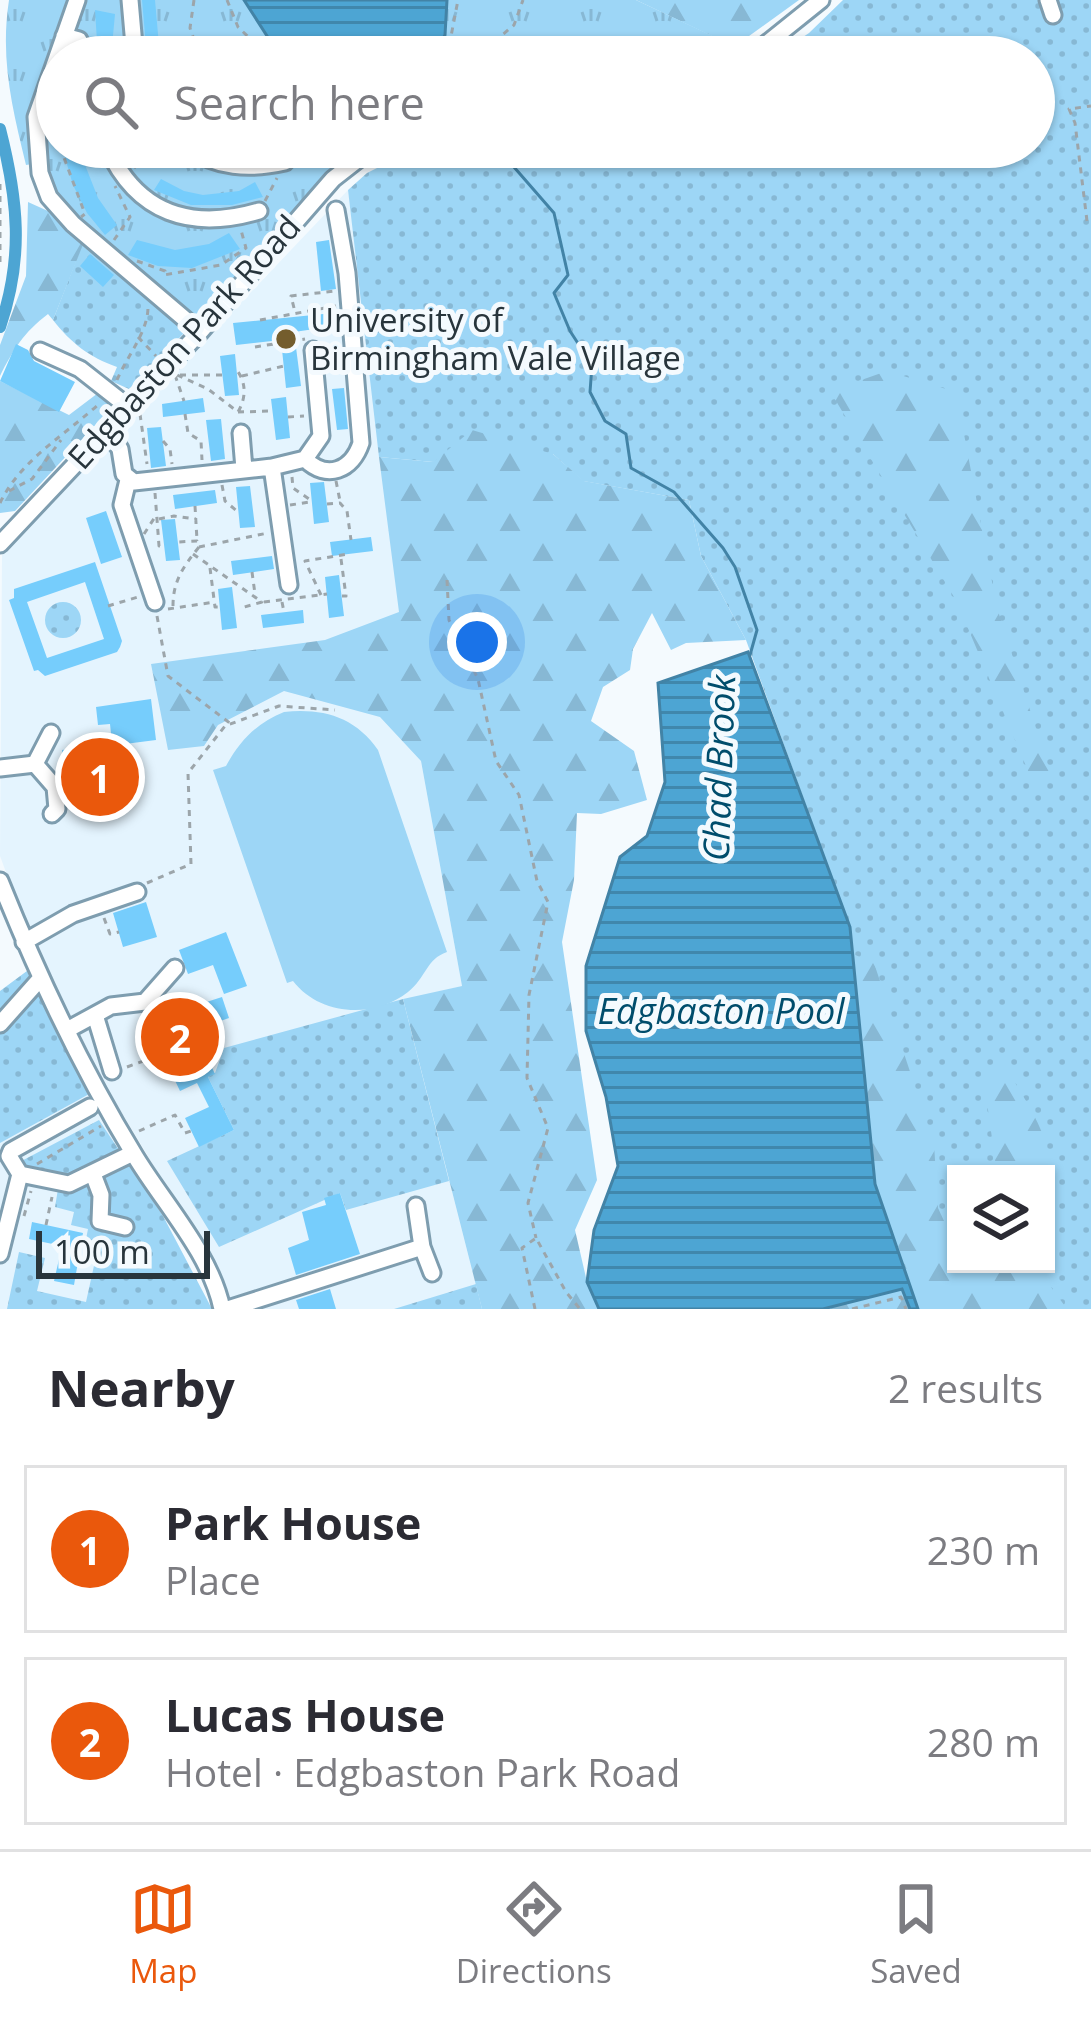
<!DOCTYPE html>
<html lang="en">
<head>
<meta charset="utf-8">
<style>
	:root { --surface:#fff; --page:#f2f2f3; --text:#2b2b33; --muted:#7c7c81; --line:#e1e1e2; --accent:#ea580c }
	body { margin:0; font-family:"Open Sans",sans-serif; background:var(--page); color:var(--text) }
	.controls { position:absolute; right:36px; bottom:36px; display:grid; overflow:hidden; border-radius:0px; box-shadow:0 3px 9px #0004 }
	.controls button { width:108px; height:108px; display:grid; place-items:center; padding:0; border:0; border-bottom:3px solid var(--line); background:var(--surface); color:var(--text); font:60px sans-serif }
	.scale { position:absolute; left:36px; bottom:30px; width:174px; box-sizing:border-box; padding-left:12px; border:6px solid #28353c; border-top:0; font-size:33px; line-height:42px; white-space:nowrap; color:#28353c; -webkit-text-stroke:9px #f4fafe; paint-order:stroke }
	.you { position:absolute; left:477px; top:642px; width:42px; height:42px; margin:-30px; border:9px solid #fff; border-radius:50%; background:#1a73e8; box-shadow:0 0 0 18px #1a73e833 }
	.badge { display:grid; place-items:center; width:78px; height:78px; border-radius:50%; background:var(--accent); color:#fff; font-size:39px; font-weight:700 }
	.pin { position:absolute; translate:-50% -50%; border:6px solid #fff; box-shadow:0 3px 12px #0006 }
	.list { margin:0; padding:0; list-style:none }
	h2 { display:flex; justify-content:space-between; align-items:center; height:156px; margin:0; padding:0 48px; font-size:51px }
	h2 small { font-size:39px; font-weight:400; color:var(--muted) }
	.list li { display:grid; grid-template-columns:78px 1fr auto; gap:36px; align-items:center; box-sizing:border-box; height:168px; margin:0 24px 24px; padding:0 24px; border:3px solid var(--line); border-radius:0px }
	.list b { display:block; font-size:45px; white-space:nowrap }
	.list p { margin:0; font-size:39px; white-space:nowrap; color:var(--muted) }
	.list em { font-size:39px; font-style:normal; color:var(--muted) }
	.icon { flex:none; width:66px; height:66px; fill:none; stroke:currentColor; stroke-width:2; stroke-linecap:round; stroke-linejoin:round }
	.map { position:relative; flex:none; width:1091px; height:1309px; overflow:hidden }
	.search { position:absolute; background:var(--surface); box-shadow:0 3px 9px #0004; left:36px; right:36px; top:36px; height:132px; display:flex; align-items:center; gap:30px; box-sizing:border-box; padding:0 42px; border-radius:66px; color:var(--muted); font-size:45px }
	.sheet { height:540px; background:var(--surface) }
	nav { display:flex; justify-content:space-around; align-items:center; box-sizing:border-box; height:168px; border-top:3px solid var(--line); background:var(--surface); font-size:33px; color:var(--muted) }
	nav a { display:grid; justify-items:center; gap:6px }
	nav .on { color:var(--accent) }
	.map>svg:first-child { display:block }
</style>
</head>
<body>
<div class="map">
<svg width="1091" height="1309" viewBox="0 0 1091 1309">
	<defs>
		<pattern id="grass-dots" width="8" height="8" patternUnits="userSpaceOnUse" patternTransform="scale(3)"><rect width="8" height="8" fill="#9dd6f6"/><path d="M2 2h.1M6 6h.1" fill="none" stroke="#87b8d4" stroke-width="1.8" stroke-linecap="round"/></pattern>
		<pattern id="forest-firs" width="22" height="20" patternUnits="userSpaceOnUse" patternTransform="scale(3)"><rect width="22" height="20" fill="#9dd6f6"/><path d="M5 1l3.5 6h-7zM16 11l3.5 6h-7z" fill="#87b8d4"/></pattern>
		<pattern id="park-tufts" width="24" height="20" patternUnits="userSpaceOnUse" patternTransform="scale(3)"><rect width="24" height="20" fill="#9dd6f6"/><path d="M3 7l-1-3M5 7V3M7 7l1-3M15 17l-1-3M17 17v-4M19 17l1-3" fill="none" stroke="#87b8d4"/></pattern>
		<pattern id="water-rules" width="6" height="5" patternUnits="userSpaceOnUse" patternTransform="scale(3)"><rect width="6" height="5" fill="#4da5d3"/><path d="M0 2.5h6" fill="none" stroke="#4087ac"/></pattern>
	</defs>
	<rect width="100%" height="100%" fill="#f4fafe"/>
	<path fill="#e4f4fe" d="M348 190 421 761 462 986 403 1000 482 1309H231L218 1272 82 1047 38 959 0 856 2 554Z
		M27 971 121 1153 163 1216 212 1309H0V991Z"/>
	<path fill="url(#grass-dots)" fill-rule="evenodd" d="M843 0H1091V1309H919L875 1184 850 927 746 640 701 556 689 500 583 481 553 454 433 462 379 457 348 190 367 173 419 147H1034V57H773L809 33ZM956 1174H1046V1264H956Z
		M86 235 192 325 129 389 111 381 117 367C89 357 71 343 53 320Z
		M45 620a18 18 0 1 1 36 0a18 18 0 1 1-36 0Z
		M27 971 91 1093 0 1143V991Z
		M403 999 449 1181 346 1210 340 1193 219 1247 167 1161 234 1130 208 1077 215 1073 224 1048Z
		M99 1120 163 1216 212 1309H7L19 1252 45 1258 37 1291 86 1302 99 1243 86 1239 88 1229 71 1225 74 1212 55 1207 59 1183 14 1165Z
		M476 1284 482 1309H394Z"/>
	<path fill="url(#forest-firs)" d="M636 0H799L731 49 716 38Z
		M28 202 59 216 84 242 53 320 48 314C24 332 13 350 0 376V345L26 276Z
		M887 371 956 392 997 608 1051 775 1036 790 957 602 830 391Z
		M0 381 69 415 102 390 111 398 113 406 15 511 0 513Z
		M472 430 553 454 584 481 689 500 701 556 746 640 686 643 671 650 652 613 633 649 630 670 603 687 591 721 634 751 647 800 601 814 577 813 574 880 562 942 597 1180 575 1230 587 1282 599 1309H482L403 999 462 986 421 761 380 717 284 691 218 725 204 746 168 750 151 664 325 640 399 612 379 457 433 462Z
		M853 954 874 963 934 1144 938 1208 956 1247V1264H1042L1043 1276 1067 1309H823L913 1286 875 1184Z
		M1004 1064C1034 1116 1061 1146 1046 1208V1174H997L983 1074Z"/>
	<path fill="url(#park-tufts)" d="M9 0H244L276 50 285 57H57V147H368L200 332 73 224 38 163 26 165C12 107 0 59 9 0Z
		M446 0H636L717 38 731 49 710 57H432L445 35Z"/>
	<path fill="#9dd6f6" d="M284 712C323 708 355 717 378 750L447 952C426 959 426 978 408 992 374 1019 320 1016 293 981L287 983 213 770 226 766C240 740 257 723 284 712Z"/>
	<path fill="url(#water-rules)" stroke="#4283a6" stroke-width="3" d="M244 0H447L445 35 432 57H285L276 50Z
		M748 652 850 927 875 1184 918 1309H910L902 1289 823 1309H599L587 1282 594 1230 618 1166 606 1097 586 1031V966L620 857 647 836 665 782 658 683Z"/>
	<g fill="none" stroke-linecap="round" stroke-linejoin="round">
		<path stroke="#4283a6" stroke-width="3" d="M507 159 554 213 568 275 554 293 570 331 592 365 590 392 605 421 626 434 631 468 674 492 723 548 735 567 757 630 750 655"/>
		<path stroke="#4da5d3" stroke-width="12" d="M0 129C18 200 24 257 0 327"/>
	</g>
	<path fill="#76cdfc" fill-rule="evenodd" d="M142 0H155L160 57H147Z
		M95 10 115 14 111 57H98Z
		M62 147H78L98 198 117 225 105 235 87 213 73 185Z
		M161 179 184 191 203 195 239 191 255 182 263 197 232 205H191L154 190Z
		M229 233 240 249 192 268 158 266 128 255 137 240 175 250 209 244Z
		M329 240 336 289 321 291 316 242Z
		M90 254 114 275 103 287 80 266Z
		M333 313 335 326 294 332 301 386 286 388 281 340 236 345 233 323Z
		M16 344 28 350 34 361 75 382 59 412 0 381Z
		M235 354 239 395 225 396 220 356Z
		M344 388 348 429 337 430 332 389Z
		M286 397 290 438 276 440 271 399Z
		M203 398 205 412 163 417 162 404Z
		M221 419 225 459 211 461 206 420Z
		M161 427 166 466 151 468 147 428Z
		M324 482 329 522 314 524 310 483Z
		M250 486 255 527 240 528 236 487Z
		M215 490 217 503 175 509 173 495Z
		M106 511 122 557 101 564 86 518Z
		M175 519 180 560 166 561 161 520Z
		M371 537 373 551 332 556 330 542Z
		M272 556 274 569 233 575 231 561Z
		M95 562 122 641 120 647 117 652 45 676 38 670 34 671 9 600 14 598V589ZM85 582 104 639 47 658 27 602Z
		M339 575 344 616 329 618 325 577Z
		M232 587 237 628 222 630 218 589Z
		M303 610 304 623 263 628 261 615Z
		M151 699 156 740 117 745 121 773 114 774 116 786 110 787 113 808 85 811 79 769 64 771 62 750 112 743 110 724 98 725 96 707Z
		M146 902 157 937 123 947 113 913Z
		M226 932 247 986 224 994 213 965 188 974 179 950Z
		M222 997 229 1018 206 1026 212 1041 201 1045 215 1074 208 1077 234 1130 199 1147 185 1118 209 1107 197 1083 180 1091 170 1070 156 1075 152 1063 159 1060 150 1035 196 1019 191 1007Z
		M340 1193 360 1254 296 1275 288 1248 309 1240 302 1212 326 1205 324 1198Z
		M32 1222 83 1233 74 1285 54 1281 62 1246 29 1239Z
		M330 1289 336 1309H299L296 1300Z"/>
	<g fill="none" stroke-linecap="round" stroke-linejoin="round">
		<defs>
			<path id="minor" d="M77 0 36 117 40 173 49 197 73 224 200 332
				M130 0 135 57
				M1048 0 1053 15
				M64 36 79 40 86 57
				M750 57 821 0
				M107 147C137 214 191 231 259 211
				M186 147C217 168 249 170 285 162
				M40 351 80 369 127 406
				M106 429 120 449 124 474 134 482 272 467 305 459 321 436 313 350
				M241 433 244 469
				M305 459C327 481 352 470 361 443L347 273 336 210
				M272 467 289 585
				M128 480 122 505 155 602
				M0 544 200 332 333 179 374 147
				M35 764 51 733
				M0 768 35 764 55 787 57 809 52 814
				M0 881C38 976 82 1069 135 1156 164 1204 211 1254 222 1309
				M24 942 73 914 137 892
				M95 1015 112 1071
				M0 1024 40 979
				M67 1030 111 1006 145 1002 175 968
				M90 1107 11 1151 9 1156 20 1174 69 1184 133 1153
				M93 1174 101 1195 100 1221 125 1227
				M416 1206 422 1247
				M0 1254 20 1174
				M228 1309 422 1247 432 1273"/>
		</defs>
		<use href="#minor" stroke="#7e9daf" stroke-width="21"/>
		<path stroke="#9ca5aa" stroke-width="3" stroke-dasharray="6 6" stroke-linecap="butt" d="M194 0 190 28 200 57
			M227 0 238 27 269 57
			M447 57 458 0
			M476 57 514 25 523 0
			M54 114 57 129
			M60 147 85 214 81 217
			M324 147 329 165
			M134 168 151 153V147
			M0 184V268
			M265 201 277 178
			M1087 221 1075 123 1069 109 1091 106
			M114 240 130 217 115 186
			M137 261 165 271 164 275 221 265 246 248 241 230
			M294 308 291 296 335 291
			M260 320 336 306
			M138 337 156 356
			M255 347 305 339
			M175 375 184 401
			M177 375 208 389 238 412C246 398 247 383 236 369
			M180 375H222
			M242 376 284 366
			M117 380C127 356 148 332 148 307
			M238 412 272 411
			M140 414 147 464
			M185 414 188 433 201 441 202 460
			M288 417 304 416
			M163 441 170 449 172 464
			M292 477 293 488 312 501
			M336 481 340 501
			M222 485 225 501 238 512
			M9 491 32 479 61 440
			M155 493 159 546 164 545
			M0 503C21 459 67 434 101 402
			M327 504 340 503 347 511 351 540
			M290 505 310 502
			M195 506 197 540
			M159 519 174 516 196 519
			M144 534 155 517
			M199 547 268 533
			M193 554 262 602 241 608
			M341 559 346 596H342
			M210 568 215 607H220
			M252 572 255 594
			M447 580 449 620 478 679 496 761 519 795 537 881 548 902 529 995 527 1078 548 1128 528 1203 536 1238
			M321 595 305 561 348 554
			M264 602 327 594
			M282 602 284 612
			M108 606 138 597
			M173 606C173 581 183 567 199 547L197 541 178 542
			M168 609 215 602
			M157 616 168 676 231 724
			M70 792 82 791
			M147 883 191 864 188 773 225 726 279 706 335 710
			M104 918 110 934 119 932
			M127 1067 176 1049
			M139 1131 175 1115 185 1133 191 1131
			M37 1164 101 1126
			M24 1216 31 1191
			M46 1225 52 1197
			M535 1309 522 1248 536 1238 566 1292 580 1309
			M852 1309 901 1297 906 1309"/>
		<use href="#minor" stroke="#fff" stroke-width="15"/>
	</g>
	<circle fill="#745d2d" stroke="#f4fafe" stroke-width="4.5" cx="286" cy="339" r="12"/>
	<g text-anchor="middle" stroke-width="10" stroke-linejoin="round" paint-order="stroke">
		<g font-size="33" fill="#28353c" stroke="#f4fafe" text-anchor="start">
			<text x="310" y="332">University of<tspan x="310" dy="38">Birmingham Vale Village</tspan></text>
		</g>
		<g font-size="33" fill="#28353c" stroke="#f4fafe">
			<text transform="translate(184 342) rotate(-48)" y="12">Edgbaston Park Road</text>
		</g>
		<g font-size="36" font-style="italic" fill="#004d6c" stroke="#f4fafe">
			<text transform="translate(719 768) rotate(-88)" y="13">Chad Brook</text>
			<text x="721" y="1024">Edgbaston Pool</text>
		</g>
	</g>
</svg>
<div class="controls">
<button><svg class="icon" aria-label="layers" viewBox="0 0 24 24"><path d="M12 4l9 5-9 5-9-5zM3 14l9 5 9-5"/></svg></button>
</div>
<div class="scale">100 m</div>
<div class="you"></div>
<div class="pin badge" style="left:100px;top:777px">1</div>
<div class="pin badge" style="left:180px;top:1037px">2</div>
<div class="search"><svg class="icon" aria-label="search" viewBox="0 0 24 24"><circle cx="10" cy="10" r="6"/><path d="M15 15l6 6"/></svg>Search here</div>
</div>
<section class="sheet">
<h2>Nearby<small>2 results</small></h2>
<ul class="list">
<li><span class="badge">1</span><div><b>Park House</b><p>Place</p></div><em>230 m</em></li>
<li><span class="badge">2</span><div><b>Lucas House</b><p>Hotel · Edgbaston Park Road</p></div><em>280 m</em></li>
</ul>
</section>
<nav>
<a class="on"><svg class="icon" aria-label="map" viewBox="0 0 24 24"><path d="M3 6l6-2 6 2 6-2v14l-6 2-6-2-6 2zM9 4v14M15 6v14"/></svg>Map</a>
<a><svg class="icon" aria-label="directions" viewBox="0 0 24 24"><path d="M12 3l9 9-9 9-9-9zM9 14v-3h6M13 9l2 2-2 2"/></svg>Directions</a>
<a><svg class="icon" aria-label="saved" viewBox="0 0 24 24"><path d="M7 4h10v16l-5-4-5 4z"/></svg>Saved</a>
</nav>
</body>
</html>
